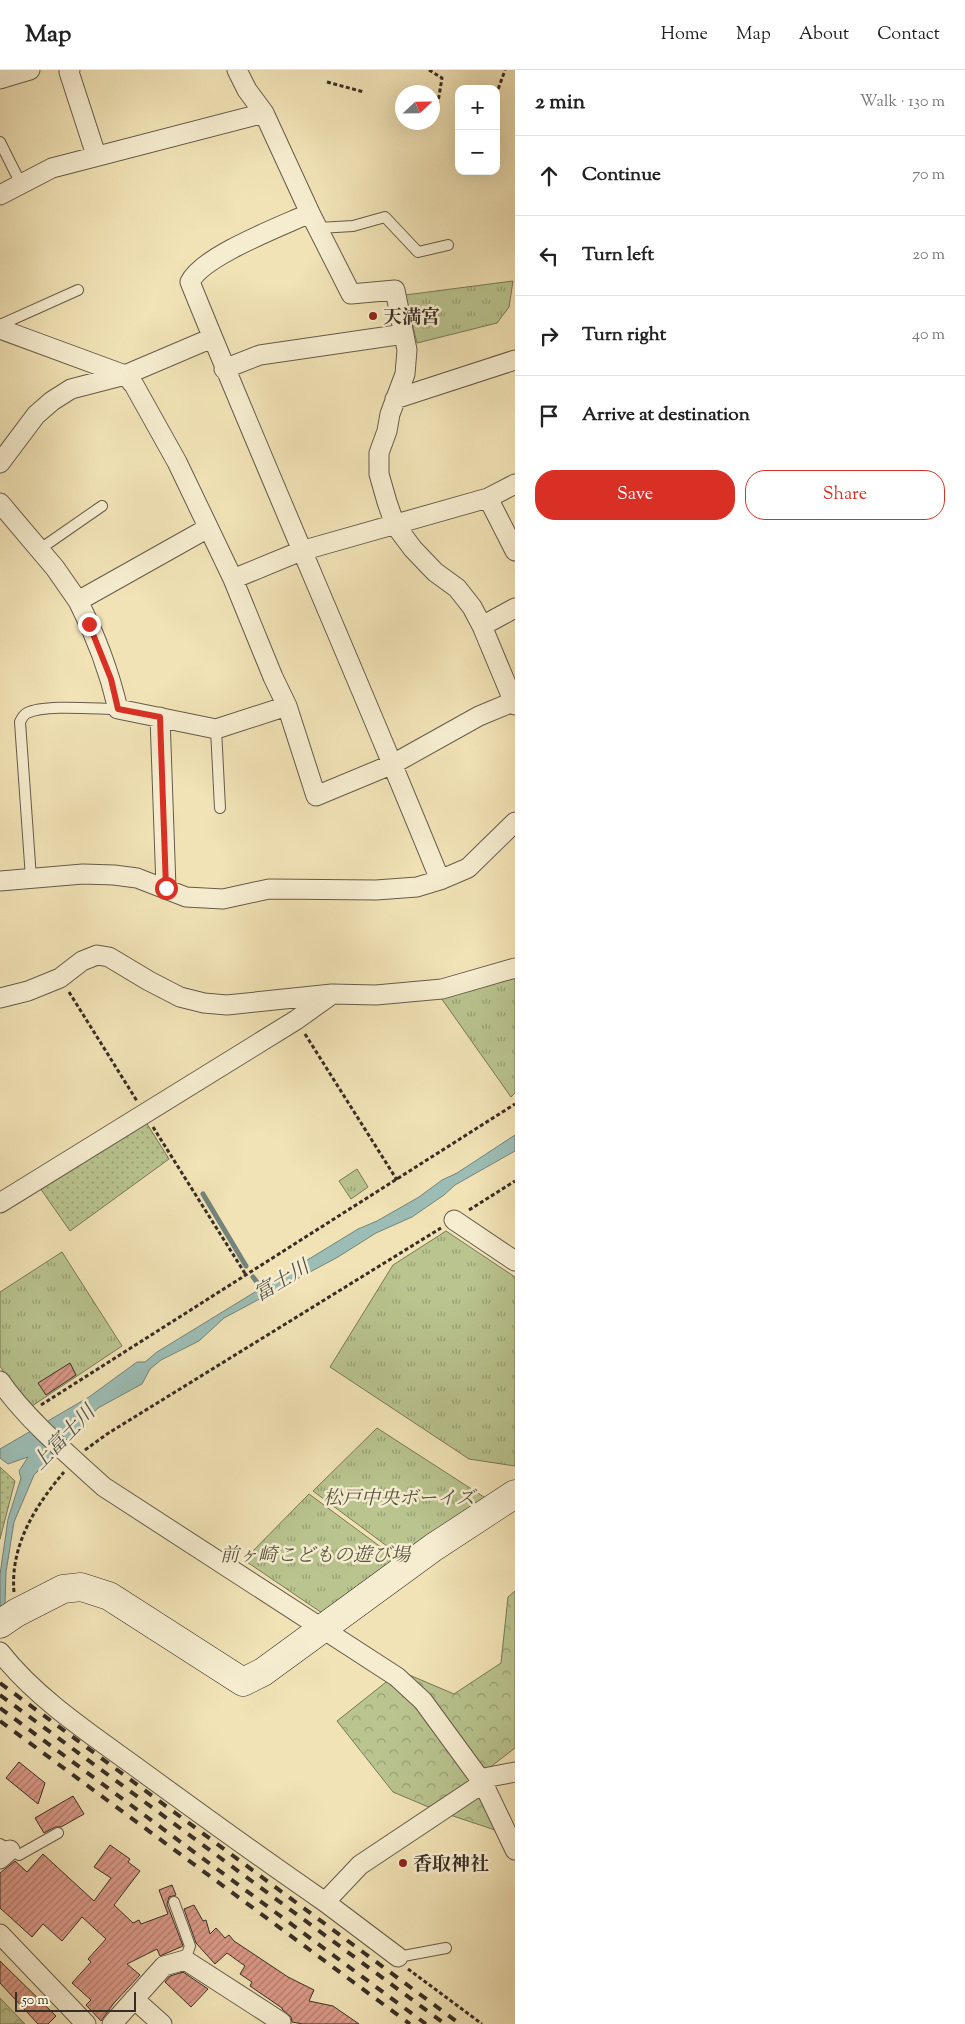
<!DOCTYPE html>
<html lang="en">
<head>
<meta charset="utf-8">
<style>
	:root { --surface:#fff; --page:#f2f2f2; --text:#222; --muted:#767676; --line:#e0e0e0; --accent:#d93025 }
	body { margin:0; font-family:"Sorts Mill Goudy","Noto Serif JP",serif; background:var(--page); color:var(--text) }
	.controls { position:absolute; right:15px; top:15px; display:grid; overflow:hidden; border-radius:10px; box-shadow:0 5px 20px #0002 }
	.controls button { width:45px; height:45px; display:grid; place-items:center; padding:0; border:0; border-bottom:1px solid var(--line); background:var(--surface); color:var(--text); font:25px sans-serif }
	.compass { position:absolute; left:395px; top:15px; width:45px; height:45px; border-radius:50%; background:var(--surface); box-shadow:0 5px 20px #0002; rotate:68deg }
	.scale { position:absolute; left:15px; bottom:12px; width:121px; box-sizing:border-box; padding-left:5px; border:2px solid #382e26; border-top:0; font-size:14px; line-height:18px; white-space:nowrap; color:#382e26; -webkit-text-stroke:4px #f6edd0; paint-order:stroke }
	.stop { position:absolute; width:15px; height:15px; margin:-11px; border:4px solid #d93025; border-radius:50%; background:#fff }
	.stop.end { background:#d93025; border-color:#fff; box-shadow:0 1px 5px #0008 }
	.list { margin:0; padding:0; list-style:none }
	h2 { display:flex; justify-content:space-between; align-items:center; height:65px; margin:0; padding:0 20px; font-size:21px }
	h2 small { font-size:16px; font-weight:400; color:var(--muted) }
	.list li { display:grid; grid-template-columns:32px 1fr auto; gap:15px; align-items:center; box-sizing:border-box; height:80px; padding:0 20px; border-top:1px solid var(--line) }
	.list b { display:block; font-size:19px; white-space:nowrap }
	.list em { font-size:16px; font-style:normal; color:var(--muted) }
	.actions { display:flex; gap:10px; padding:15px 20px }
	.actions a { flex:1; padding:11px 0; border:1px solid var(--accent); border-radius:20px; text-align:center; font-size:18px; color:var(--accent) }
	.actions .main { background:var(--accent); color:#fff }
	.icon { flex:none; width:28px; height:28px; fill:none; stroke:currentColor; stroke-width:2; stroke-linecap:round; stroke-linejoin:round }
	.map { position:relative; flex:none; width:515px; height:1954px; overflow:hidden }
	header { display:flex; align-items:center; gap:30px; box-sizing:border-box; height:70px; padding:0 25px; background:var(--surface); border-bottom:1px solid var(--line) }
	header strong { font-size:24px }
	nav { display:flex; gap:28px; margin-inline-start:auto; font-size:18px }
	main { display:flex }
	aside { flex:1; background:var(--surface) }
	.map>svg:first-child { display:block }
</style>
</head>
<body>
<header>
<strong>Map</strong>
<nav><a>Home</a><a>Map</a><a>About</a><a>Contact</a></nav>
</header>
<main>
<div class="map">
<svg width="515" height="1954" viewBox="0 0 515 1954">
	<defs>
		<pattern id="forest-crowns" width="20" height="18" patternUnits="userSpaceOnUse" patternTransform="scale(1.25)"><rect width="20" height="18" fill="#b9c48f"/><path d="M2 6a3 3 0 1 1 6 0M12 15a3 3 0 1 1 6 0" fill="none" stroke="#97a075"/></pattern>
		<pattern id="park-tufts" width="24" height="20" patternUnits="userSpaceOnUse" patternTransform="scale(1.25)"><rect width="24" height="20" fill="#b9c48f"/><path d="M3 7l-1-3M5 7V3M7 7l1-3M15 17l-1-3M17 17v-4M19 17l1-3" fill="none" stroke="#97a075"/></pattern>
		<pattern id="garden-dots" width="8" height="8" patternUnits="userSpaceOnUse" patternTransform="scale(1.25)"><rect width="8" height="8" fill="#b9c48f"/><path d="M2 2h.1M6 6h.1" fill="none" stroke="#97a075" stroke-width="1.8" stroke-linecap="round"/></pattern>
		<pattern id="building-hatch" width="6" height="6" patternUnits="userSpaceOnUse" patternTransform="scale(1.25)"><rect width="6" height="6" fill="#da9887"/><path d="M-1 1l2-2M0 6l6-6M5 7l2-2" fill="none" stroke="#b27c6e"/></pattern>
	</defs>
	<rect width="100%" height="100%" fill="#f1e3b6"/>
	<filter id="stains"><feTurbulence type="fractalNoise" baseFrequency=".004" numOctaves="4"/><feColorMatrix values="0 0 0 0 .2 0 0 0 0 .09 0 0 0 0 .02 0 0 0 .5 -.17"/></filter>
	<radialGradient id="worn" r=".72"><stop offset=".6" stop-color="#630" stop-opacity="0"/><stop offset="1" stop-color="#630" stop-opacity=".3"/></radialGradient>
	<path fill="url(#forest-crowns)" stroke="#78795a" d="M515 1521V1678L489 1698 507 1764 438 1741 393 1722 337 1651 400 1601 454 1624 501 1593 508 1527Z
		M0 1928 25 1954H0Z"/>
	<path fill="url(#park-tufts)" stroke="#78795a" d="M513 211 509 237 497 253 417 273 405 225Z
		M515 903V1023L511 1027 439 925Z
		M357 1099 368 1117 351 1129 339 1111Z
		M446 1161 515 1207V1396L469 1389 330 1297 393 1195Z
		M62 1182 122 1276 32 1336 12 1315 0 1296V1222Z
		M377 1358 487 1429 403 1488 313 1421Z
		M309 1424 401 1492 325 1545 244 1490Z"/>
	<path fill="url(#garden-dots)" stroke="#78795a" d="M144 1049 169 1089 70 1161 40 1118Z
		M0 1397 15 1411 0 1469Z"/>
	<path fill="#9cbdb5" stroke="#74847c" d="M515 1065V1081L455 1115 444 1125 412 1147 376 1163 338 1187 224 1248 199 1271 161 1290 150 1299 142 1314 98 1338 34 1405 14 1452 6 1502 5 1534 0 1536V1505L8 1449 21 1408 19 1401 28 1387 8 1394 0 1388V1379L89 1327 137 1292H145L157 1282 358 1159 377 1151 419 1127 442 1110 457 1103Z"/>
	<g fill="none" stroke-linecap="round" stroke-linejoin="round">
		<path stroke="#74847c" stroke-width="5" d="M203 1124 246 1196
			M253 1207 263 1220"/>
	</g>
	<path fill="url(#building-hatch)" stroke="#382e26" d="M70 1293 76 1305 46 1325 38 1313Z
		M19 1692 45 1713 38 1734 6 1708Z
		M73 1726 84 1744 61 1757H55L44 1763 35 1748Z
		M110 1775 130 1789 128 1792 140 1801 114 1835 133 1853 139 1850 141 1854 168 1844 159 1820 172 1815 176 1825 169 1827 167 1834 183 1876 160 1886 157 1879 127 1894 140 1905 114 1933 101 1951 86 1935 91 1930 72 1913 91 1892 88 1889 106 1869 82 1847 62 1871 43 1854 32 1867 0 1838V1803L15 1791 27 1802 43 1784 94 1831 111 1808 94 1797Z
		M194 1835 203 1851 206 1850 210 1864 216 1858 225 1868 229 1865 234 1871 288 1907 314 1920 309 1931 333 1936 359 1954H303L292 1952 291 1947 282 1939V1938L250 1916 252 1912 240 1904 245 1896 227 1883 215 1894 196 1873 184 1839Z
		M0 1891 56 1946 48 1954H38L0 1913Z
		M183 1902 208 1919 191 1937 165 1912 170 1906Z"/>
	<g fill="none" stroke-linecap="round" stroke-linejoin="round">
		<defs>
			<path id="lane" d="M0 72 21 114
				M319 158 353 156 385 147 418 182 448 175
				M0 255 78 220
				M40 479 102 436
				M216 659 220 738
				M31 808 20 652C22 648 23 645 27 643 45 634 96 639 118 639
				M0 1774 19 1785 58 1763
				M174 1832 190 1876 185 1890
				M398 1887 446 1878"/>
			<path id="street" d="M70 0 69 2 96 85
				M237 0 247 20 264 43 310 143 351 224 395 220 407 280 405 304 390 344 387 361 379 383V404L387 432 395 455 413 479 435 502 457 518 472 537 482 556 515 635
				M0 9 30 0
				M0 125 52 98 264 43
				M310 143C282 156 202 186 190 212 271 412 359 610 440 810
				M0 259 125 305 134 315 177 392 233 509 273 607 287 636 316 726 393 694 479 646 515 631
				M224 299 260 285 404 264
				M395 329 515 290
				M0 393 36 345 52 331 71 319 125 305 212 268
				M488 428 515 481
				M0 433 55 498 78 531 208 458
				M233 509 301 481 488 428 515 414
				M78 531C96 566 109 601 118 639L216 659 287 636
				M482 556 515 538
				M160 647 166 818
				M0 811 83 804 114 805 137 808 186 827 223 829 269 819 376 820 417 817 440 810 468 798 515 752
				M0 928 28 921 60 908 82 891 97 885 109 887 149 911 180 927 204 933 227 935 332 924 376 925 442 919 515 898
				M0 1133 296 950 331 925
				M454 1150 515 1191
				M0 1311C25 1348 71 1387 104 1417L397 1607 423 1631 483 1713 515 1780
				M0 1582C36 1628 89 1663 136 1697 199 1743 261 1788 325 1832
				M479 1709 515 1702
				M0 1789 10 1780
				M0 1864 86 1954
				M398 1887 325 1832 360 1795 483 1713
				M134 1929 162 1954
				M112 1954 164 1896 185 1890 281 1952 279 1954"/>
			<path id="secondary" d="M0 1554 16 1543 63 1519 81 1517 109 1526 243 1612 263 1602 434 1477 515 1424"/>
		</defs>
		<use href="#lane" stroke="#665b4a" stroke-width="12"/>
		<use href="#street" stroke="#665b4a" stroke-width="21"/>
		<use href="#secondary" stroke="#382e26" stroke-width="29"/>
		<path stroke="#382e26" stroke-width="3" stroke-dasharray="4 2.5" stroke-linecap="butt" d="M429 0 442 8 436 44
			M327 12 364 22
			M496 25 505 0
			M69 922 137 1031
			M305 964 397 1110
			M153 1057 246 1205
			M469 1140 515 1111
			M41 1335 515 1034
			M85 1380 107 1364 441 1158
			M14 1522C10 1476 35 1436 64 1402
			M408 1899 482 1954"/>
		<use href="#lane" stroke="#f6edd0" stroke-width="10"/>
		<use href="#street" stroke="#f6edd0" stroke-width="19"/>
		<use href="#secondary" stroke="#f6edd0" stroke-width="28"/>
		<path stroke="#382e26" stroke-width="4" stroke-dasharray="9 9" stroke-linecap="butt" d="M0 1613 460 1954
			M0 1625 445 1954
			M0 1638 426 1954
			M0 1651 410 1954"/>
	</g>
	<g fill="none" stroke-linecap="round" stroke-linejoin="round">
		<path stroke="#d93025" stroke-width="6" d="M89 554 111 609 118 639 160 647 166 818"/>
	</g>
	<g fill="#8f2418" stroke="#f6edd0" stroke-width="2">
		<circle cx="373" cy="246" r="5"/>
		<circle cx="403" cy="1793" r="5"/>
	</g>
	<g text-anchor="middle" stroke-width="5" stroke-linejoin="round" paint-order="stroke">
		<g font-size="19" font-weight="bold" fill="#382e26" stroke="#f6edd0" text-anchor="start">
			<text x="383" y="253">天満宮</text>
			<text x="413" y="1800">香取神社</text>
		</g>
		<g font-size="19" font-style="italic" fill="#585440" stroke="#f6edd0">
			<text x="399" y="1434">松戸中央ボーイズ</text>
			<text x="315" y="1491">前ヶ崎こどもの遊び場</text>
		</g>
		<g font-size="20" font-style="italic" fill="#51524a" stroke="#f6edd0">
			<text transform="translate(281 1210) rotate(-31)" y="7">富士川</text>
			<text transform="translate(63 1367) rotate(-46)" y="7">上富士川</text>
		</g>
	</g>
	<rect width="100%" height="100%" filter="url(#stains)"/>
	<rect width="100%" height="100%" fill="url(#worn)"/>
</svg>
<div class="controls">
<button>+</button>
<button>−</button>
</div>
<svg class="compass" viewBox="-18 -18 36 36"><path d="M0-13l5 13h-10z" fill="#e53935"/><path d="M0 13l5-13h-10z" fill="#767676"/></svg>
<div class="scale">50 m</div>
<div class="stop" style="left:166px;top:818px"></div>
<div class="stop end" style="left:89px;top:554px"></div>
</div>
<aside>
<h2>2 min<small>Walk · 130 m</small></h2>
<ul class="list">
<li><svg class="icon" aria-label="ahead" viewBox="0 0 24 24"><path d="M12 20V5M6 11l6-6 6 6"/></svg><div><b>Continue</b></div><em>70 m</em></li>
<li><svg class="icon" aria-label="left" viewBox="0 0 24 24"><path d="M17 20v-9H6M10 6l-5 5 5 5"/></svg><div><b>Turn left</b></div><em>20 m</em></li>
<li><svg class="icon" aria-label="right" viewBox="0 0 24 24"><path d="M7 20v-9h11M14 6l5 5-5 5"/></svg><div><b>Turn right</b></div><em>40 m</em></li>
<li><svg class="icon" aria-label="arrive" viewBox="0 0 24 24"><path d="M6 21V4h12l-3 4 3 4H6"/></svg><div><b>Arrive at destination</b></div></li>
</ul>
<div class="actions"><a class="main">Save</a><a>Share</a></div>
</aside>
</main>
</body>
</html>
